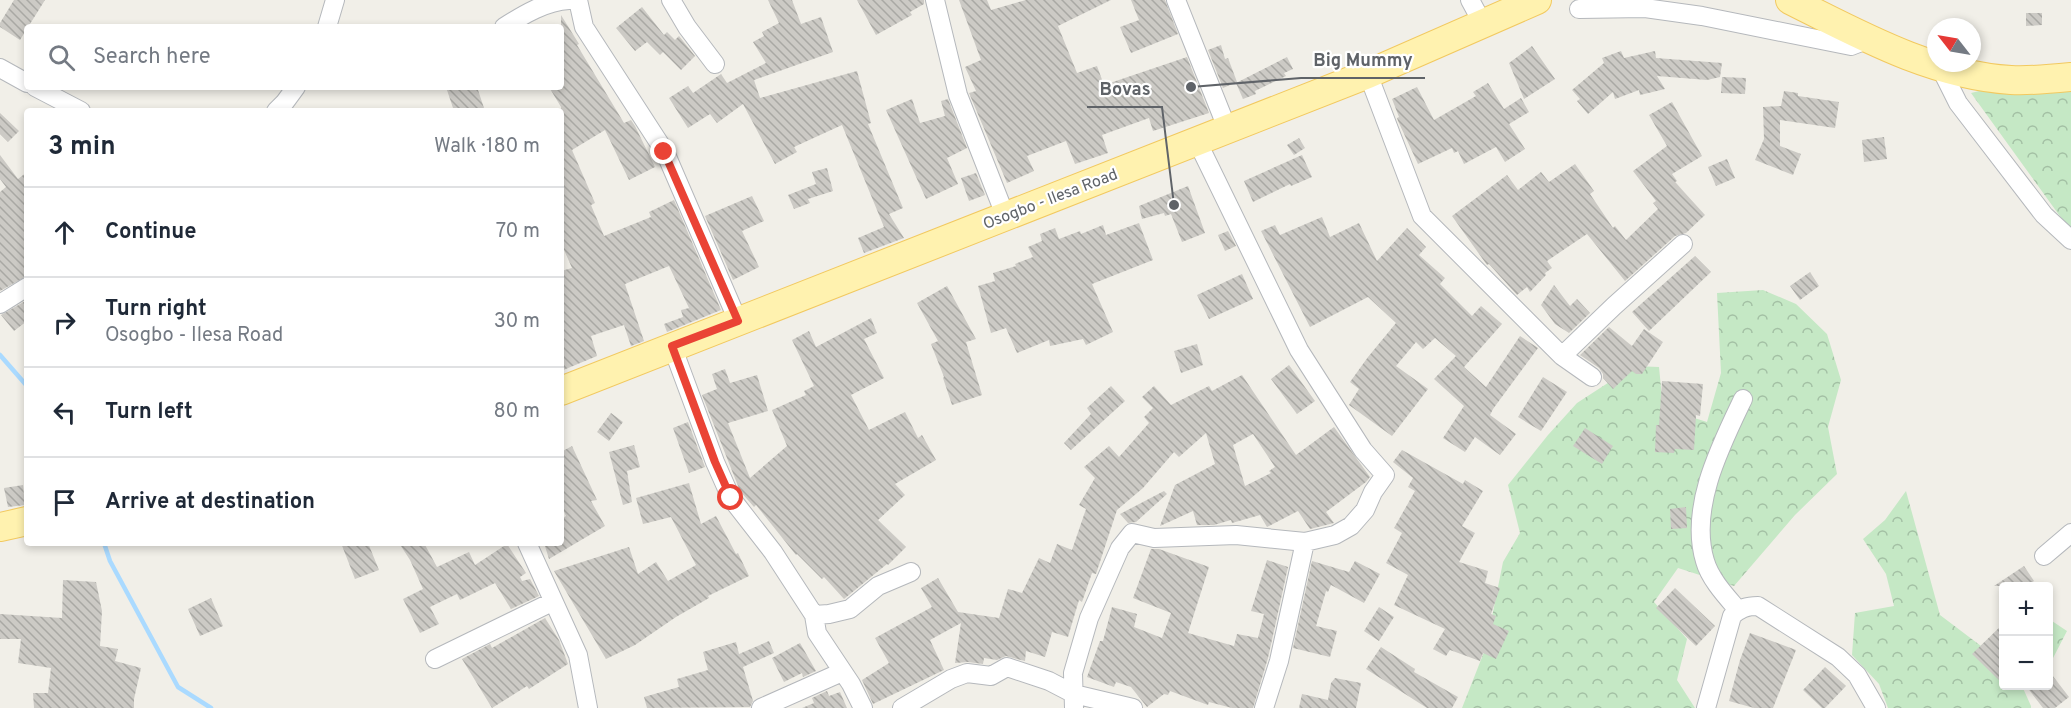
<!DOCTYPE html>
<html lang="en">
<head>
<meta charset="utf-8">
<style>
	:root { --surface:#fff; --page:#f2f2f3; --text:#1f2937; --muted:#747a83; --line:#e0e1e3 }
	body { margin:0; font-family:Overpass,sans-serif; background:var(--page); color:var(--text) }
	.controls { position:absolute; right:18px; bottom:18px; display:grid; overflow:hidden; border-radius:6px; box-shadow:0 3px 9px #0003 }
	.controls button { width:54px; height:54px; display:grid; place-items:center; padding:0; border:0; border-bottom:2px solid var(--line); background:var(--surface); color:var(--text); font:30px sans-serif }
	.compass { position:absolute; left:1927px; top:18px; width:54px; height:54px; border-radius:50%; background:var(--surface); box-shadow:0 3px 9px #0003; rotate:301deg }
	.stop { position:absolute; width:18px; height:18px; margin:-14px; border:4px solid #ea4335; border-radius:50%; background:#fff }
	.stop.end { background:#ea4335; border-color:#fff; box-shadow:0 2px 6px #0008 }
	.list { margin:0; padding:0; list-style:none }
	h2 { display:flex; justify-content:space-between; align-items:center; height:78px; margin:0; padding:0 24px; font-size:26px }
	h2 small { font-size:20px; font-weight:400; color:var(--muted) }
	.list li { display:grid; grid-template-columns:39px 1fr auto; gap:18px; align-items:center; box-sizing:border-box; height:90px; padding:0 24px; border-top:2px solid var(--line) }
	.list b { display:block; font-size:22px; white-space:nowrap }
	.list p { margin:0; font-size:20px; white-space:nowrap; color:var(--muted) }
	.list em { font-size:20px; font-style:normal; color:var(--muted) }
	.icon { flex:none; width:33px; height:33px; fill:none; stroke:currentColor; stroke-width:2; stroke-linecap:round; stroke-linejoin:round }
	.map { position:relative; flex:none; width:2071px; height:708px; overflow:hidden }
	.search { position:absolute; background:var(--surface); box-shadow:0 3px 9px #0003; left:24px; top:24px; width:540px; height:66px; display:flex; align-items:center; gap:15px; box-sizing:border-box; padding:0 21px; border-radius:6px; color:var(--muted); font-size:22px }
	.panel { position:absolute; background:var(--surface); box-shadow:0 3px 9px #0003; left:24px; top:108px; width:540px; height:438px; border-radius:6px }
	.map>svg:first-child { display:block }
</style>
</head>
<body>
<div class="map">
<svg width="2071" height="708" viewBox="0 0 2071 708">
	<defs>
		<pattern id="forest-crowns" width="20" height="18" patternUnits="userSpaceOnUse" patternTransform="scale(1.5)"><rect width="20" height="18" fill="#c5e8c5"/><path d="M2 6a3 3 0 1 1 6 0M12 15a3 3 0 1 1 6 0" fill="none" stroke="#a3c0a4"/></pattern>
		<pattern id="building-back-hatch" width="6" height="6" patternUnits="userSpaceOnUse" patternTransform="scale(1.5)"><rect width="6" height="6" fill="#cccac5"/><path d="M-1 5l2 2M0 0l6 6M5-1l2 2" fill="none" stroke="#a9a8a4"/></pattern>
	</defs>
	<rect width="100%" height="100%" fill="#f1efe8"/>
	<path fill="url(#forest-crowns)" d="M2071 68V228L2067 226 1971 93Z
		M1763 290 1796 304 1827 334 1841 380 1828 427 1837 474 1795 515 1734 586 1678 568 1654 602 1687 639 1677 680 1695 708H1462L1486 647 1503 562 1520 533 1508 485 1548 435 1577 403 1634 366 1659 367 1663 408 1707 422 1721 373 1717 293Z
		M1906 491 1940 615 1981 646 2003 625 2004 686H2022L2031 706V708H1888L1879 684 1852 655 1855 613 1894 606 1886 574 1863 539 1885 520Z
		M2049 619 2067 631 2052 660 2049 661Z"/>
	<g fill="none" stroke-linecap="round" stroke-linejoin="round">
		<path stroke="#aadaff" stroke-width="4.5" d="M0 355 27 386
			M104 543 110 561 178 687 211 708"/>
	</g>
	<path fill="url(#building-back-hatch)" fill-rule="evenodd" d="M14 0H45L20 40 0 27V23Z
		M768 0H792L801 24 821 17 833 52 754 80 760 98 857 71 871 123 868 124 903 208 889 214 904 238 864 253 858 238 884 227 842 125 794 147 797 152 775 164 743 104 717 123 710 114 688 128 669 98 688 86 693 93 721 74 727 83 766 63 753 42 764 36 762 32 779 23Z
		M857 0H924V4L910 12 912 15 876 35Z
		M959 0H987L991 10 1026 0H1111L1058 26 1077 73 1097 66 1104 85 1187 57 1209 113 1153 131 1149 118 1102 135 1108 153 1075 164 1066 141 1027 156 1034 171 1007 183 969 93 976 91 965 67 981 60Z
		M1131 0H1165L1178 34 1131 53 1120 27 1139 20Z
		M642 7 664 35 667 32 675 40 679 36 695 56 681 70 663 52 660 55 647 42 635 51 616 28Z
		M2026 13H2042V25L2026 26Z
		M561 15 579 44 577 45 624 123 631 120 635 126 655 167 629 180 605 130 572 150 595 203 591 205 604 236 651 217 649 212 674 200 721 310 667 332 664 324 683 317 681 310 689 308 669 266 625 284 644 341 631 346 624 325 591 336 597 356 561 371V271L572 268 561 243V107L549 87H561Z
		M1221 45 1225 59 1228 58 1237 82 1223 88 1208 50Z
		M1532 46 1555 79 1524 99 1509 63Z
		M1621 51 1624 58 1655 51 1656 58 1722 63 1720 77 1707 80 1657 76 1665 89 1640 95 1639 90 1615 99 1613 92 1588 114 1577 101 1580 99 1572 90 1604 63 1602 58Z
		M1287 57 1293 69 1284 73 1286 76 1255 91 1256 94 1243 99 1236 83Z
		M1722 77 1746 78 1745 94 1721 93Z
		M1488 83 1504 109 1521 98 1529 112 1509 124 1525 149 1505 162 1496 147 1464 164 1458 151 1454 153 1452 148 1418 164 1398 121 1397 118 1399 117 1392 99 1417 87 1434 120 1476 96 1473 92Z
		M446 87H477L485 111H454Z
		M1784 91 1798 93V96L1839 102 1835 128 1780 120V146L1801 154 1793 175 1755 160 1764 139 1763 107 1781 106Z
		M912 99 920 123 945 116 941 101 948 99 967 148 947 158 958 184 926 199 886 110Z
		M1672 102 1702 156 1672 174 1677 181 1675 182 1705 215 1686 233 1675 236 1625 281 1587 234 1547 261 1552 268 1545 273 1546 275 1530 292 1527 287 1517 295 1489 264 1487 265 1452 216 1507 175 1518 190 1541 172 1549 182 1575 164 1594 191 1590 194 1613 228 1615 226 1626 240 1658 209 1653 203 1656 201 1633 171 1667 146 1649 115Z
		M0 113 19 131 8 142 0 134Z
		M1884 137 1887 159 1864 162 1862 140Z
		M1299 138 1305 148 1294 155 1287 145Z
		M0 155 18 179 27 172V276L0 291V192L6 187 0 179Z
		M1302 155 1312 177 1291 186 1290 184 1253 202 1244 181Z
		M1727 159 1735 178 1716 186 1708 167Z
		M827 168 833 191 808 199 810 203 794 209 788 195 816 184 812 172Z
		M976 173 985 195 969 201 961 178Z
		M1188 186 1205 233 1182 242 1171 214 1165 216 1164 213 1142 219 1139 206Z
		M752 196 764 221 742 231 759 267 733 280 705 216Z
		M1322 217 1330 237 1359 223 1377 261 1407 228 1426 247 1419 255 1445 278 1440 284 1472 316 1481 306 1502 324 1464 367 1486 387 1520 336 1538 348 1493 409 1490 415 1516 434 1500 455 1475 437 1465 452 1443 438 1464 406 1434 379 1456 356 1435 338 1423 349 1416 342 1396 366 1428 389 1392 436 1349 405 1359 389 1350 382 1368 357 1396 323 1368 297 1310 327 1261 231 1275 225 1280 235Z
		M1139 223 1153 260 1092 284 1113 332 1086 345 1083 339 1050 346 1049 340 1017 353 1006 328 991 333 978 286 995 281 993 273 1016 266 1015 264 1033 257 1028 247 1042 241 1040 234 1055 228 1059 239 1080 231 1081 234 1103 225 1106 235Z
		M1228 231 1236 246 1225 251 1218 235Z
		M1695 256 1711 272 1649 331 1632 312Z
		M1810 272 1819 286 1800 300 1790 286Z
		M1242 274 1253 299 1209 319 1197 295Z
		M1554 285 1570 306 1577 299 1590 313 1569 333 1555 324 1541 305Z
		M947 286 976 339 966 342 982 395 952 405 943 378 944 377 931 344 938 341 917 303Z
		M27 300V321L14 331 1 315Z
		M871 318 877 333 864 339 884 378 851 395 869 430 905 412 918 438 922 435 936 460 895 484 905 495 878 520 906 547 888 565 887 564 844 599 824 577 822 579 797 554 796 555 756 505 754 507 740 491 702 395 717 389 712 374 725 369 730 383 757 375 768 411 728 423 750 478 787 446 772 410 806 395 804 391 814 386 792 340 809 331 816 347Z
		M1609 327 1632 346 1644 329 1663 342 1642 374H1636L1632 371 1613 389 1603 378V374L1599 368 1580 355Z
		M1197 344 1203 365 1181 373 1174 351Z
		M1289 365 1315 401 1297 414 1271 379Z
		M1242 375 1296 455 1334 427 1370 477 1366 482 1326 512 1334 523 1310 529 1298 511 1267 527 1260 515 1232 523 1231 520 1214 525H1197L1193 511 1160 526 1175 485 1215 464 1206 433 1179 457 1174 452 1143 488 1117 510 1096 574 1092 573 1082 602 1079 600 1068 637 1052 632 1045 657 1026 651 1025 661 1006 656 997 660 984 658 983 664 968 662 955 663 961 623 930 640 944 670 873 704 862 680 889 663 875 638 932 607 921 588 938 578 958 612 999 618 1008 589 1022 593 1039 558 1050 563 1057 544 1072 550 1086 509 1079 505 1095 478 1084 467 1109 446 1119 457 1149 423 1144 417 1153 408 1142 397 1154 386 1171 405 1209 386 1212 391ZM1253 434 1275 467 1269 471 1271 473 1245 486 1233 445Z
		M1543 377 1567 392 1541 431 1518 417Z
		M1662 381 1703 384 1700 416 1696 415 1694 450 1675 449 1674 453 1655 452 1656 425H1659Z
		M1111 386 1125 401 1071 450 1064 443 1091 414 1087 408Z
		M611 413 623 422 609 441 597 432Z
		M688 422 705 467 689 473 673 428Z
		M1585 428 1613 446 1602 464 1573 446Z
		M634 445 640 467 627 471 632 502 623 505 609 452Z
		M572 446 597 500 591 501 605 526 549 559 544 543H561V519L566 516 561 505V452Z
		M1402 450 1463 484 1465 480 1483 491 1462 526 1475 533 1459 562 1488 571 1485 583 1500 588 1491 614 1496 616 1493 624 1509 631 1496 659 1483 653 1480 661 1450 650 1446 656 1433 649 1445 629 1394 605 1408 575 1386 563 1402 533 1394 528 1415 491 1408 487 1413 478 1393 462Z
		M689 483 701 524 716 516 736 554 738 553 749 576 708 596 709 598 676 617 635 645 606 659 554 571 629 547 638 574 656 562 668 581 696 565 671 517 643 524 636 498Z
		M23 485 25 505 8 507 4 488Z
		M1164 491 1167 494 1136 522 1128 523 1120 514Z
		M1686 507 1687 528 1671 529 1670 509Z
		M341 543H368L379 570 355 579Z
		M399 543H424L437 567 469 552 475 565 507 544 526 573 520 577 522 581 530 579 539 596 511 609 495 583 460 600 457 594 430 607 439 624 420 633 403 599 423 589 410 560Z
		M1151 549H1159L1209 567 1188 633 1234 646 1237 634 1258 638 1264 614 1251 611 1267 560 1288 567 1268 658 1253 708H1232L1209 702 1208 705 1170 691 1168 695 1164 694 1147 707 1131 687 1116 682 1114 687 1087 677 1100 641H1103L1112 607 1137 614 1134 627 1162 638 1171 613 1133 598Z
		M1312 561 1349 572 1355 561 1380 574 1364 603 1331 585 1328 592 1326 591 1316 626 1337 631 1330 657 1293 648Z
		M2024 566 2034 581 2026 586H1994Z
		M63 580 96 582 102 611 100 646 118 649 115 661 141 668 134 699V708H34L33 693H48L51 668 18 663 21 639H0V614L62 618Z
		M1675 588 1715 626 1696 646 1656 608Z
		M211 598 223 626 200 636 188 609Z
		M1379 607 1394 617 1379 641 1364 631Z
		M545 618 559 640 568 664 529 689 527 686 492 708 462 659 490 644 492 648Z
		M2004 623V685L1972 654Z
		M1750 633 1796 650 1773 708H1754L1729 701 1740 660Z
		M769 641 774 653 743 667 753 701 750 707 647 708 644 697 679 687 677 679 708 670 703 652 736 642 739 654Z
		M800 643 816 671 803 677 802 673 784 682 772 658Z
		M1381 647 1415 669 1414 672 1458 697 1452 708H1427L1366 669Z
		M1825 667 1846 686 1825 708H1822L1803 690Z
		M2049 671 2069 697 2055 708H2043L2026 686H2049Z
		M1335 678 1361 683 1356 708H1299L1302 694 1328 700 1331 683Z
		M827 691 829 696 840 692 847 708H802L814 703 812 698Z"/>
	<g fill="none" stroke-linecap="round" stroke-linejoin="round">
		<defs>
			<path id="street" d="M578 0 584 27 665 152 738 321
				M671 0 687 27 715 64
				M935 0 958 95 1005 215
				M1176 0 1227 128
				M1470 0 1483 24
				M1579 9 1645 8 1702 16 1851 46 1869 39
				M327 27 335 0
				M504 27C523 15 546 1 569 0
				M1940 67 1958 103 2044 215 2071 240
				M0 68 27 83
				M1368 74 1422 216 1562 356 1592 377
				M35 87 81 111
				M276 111 285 102 296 87
				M0 304 27 287
				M672 346 715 462 731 498 773 552 814 615 817 633 851 684 863 708
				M1562 356 1614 306 1683 244
				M527 543 578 655 588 708
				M2044 556 2071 533
				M1738 610C1726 596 1710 579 1705 561 1689 508 1720 447 1743 399
				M814 615 829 614 850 609 878 586 911 572
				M435 659 552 602
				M761 708 842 672
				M902 708 951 679 967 673 991 676 1007 667 1049 681 1074 694 1133 708
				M1074 708 1073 673 1089 618 1120 548 1132 533 1154 538 1236 535 1305 542 1335 535 1351 526 1365 510 1373 492 1385 475 1363 450 1299 350 1197 141
				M1264 708 1279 661 1305 542
				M1706 708 1732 616C1740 608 1747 606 1758 606L1838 657 1857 675 1876 708"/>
			<path id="primary" d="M1790 0C1860 35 1931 75 2011 80 2031 81 2051 79 2071 77
				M561 391 1368 74 1537 0
				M0 527 27 521"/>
		</defs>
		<use href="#street" stroke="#b5b8bc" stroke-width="20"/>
		<use href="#primary" stroke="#f2c960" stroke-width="30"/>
		<use href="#street" stroke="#fff" stroke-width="18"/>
		<use href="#primary" stroke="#fff2af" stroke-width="28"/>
	</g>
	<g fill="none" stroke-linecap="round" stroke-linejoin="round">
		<path stroke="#ea4335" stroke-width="8" d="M664 152 738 321 672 346 715 462 731 498"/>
	</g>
	<g text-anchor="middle" stroke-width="4.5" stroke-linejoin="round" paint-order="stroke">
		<g font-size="16" fill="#5f6368" stroke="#fff">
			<text transform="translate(1050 198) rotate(-21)" y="6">Osogbo - Ilesa Road</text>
		</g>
	</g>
	<path fill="none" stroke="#5f6368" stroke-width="2" d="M1191 87L1301 78H1425M1174 205L1162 107H1087"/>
	<g fill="#5f6368" stroke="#fff" stroke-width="2">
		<circle cx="1191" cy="87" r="6"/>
		<circle cx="1174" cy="205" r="6"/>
	</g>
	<g font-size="18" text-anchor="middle" font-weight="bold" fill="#5f6368" stroke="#fff" stroke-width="4.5" stroke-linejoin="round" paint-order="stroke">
		<text x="1363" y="66">Big Mummy</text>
		<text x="1125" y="95">Bovas</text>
	</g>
</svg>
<div class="controls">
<button>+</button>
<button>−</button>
</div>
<svg class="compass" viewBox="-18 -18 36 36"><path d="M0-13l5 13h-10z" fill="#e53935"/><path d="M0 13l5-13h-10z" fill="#747a83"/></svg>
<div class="stop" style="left:731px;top:498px"></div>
<div class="stop end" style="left:664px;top:152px"></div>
<div class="search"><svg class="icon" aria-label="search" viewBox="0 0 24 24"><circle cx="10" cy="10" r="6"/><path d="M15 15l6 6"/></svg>Search here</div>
<section class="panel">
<h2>3 min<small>Walk · 180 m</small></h2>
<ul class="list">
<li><svg class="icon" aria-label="ahead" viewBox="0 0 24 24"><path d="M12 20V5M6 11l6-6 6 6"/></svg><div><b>Continue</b></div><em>70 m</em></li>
<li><svg class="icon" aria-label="right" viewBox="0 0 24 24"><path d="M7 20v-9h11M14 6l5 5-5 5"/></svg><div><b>Turn right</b><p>Osogbo - Ilesa Road</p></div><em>30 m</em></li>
<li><svg class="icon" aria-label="left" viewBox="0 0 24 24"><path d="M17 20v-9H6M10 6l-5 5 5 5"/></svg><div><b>Turn left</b></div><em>80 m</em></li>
<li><svg class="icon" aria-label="arrive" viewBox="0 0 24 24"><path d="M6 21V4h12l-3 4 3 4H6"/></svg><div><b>Arrive at destination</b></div></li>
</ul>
</section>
</div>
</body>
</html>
